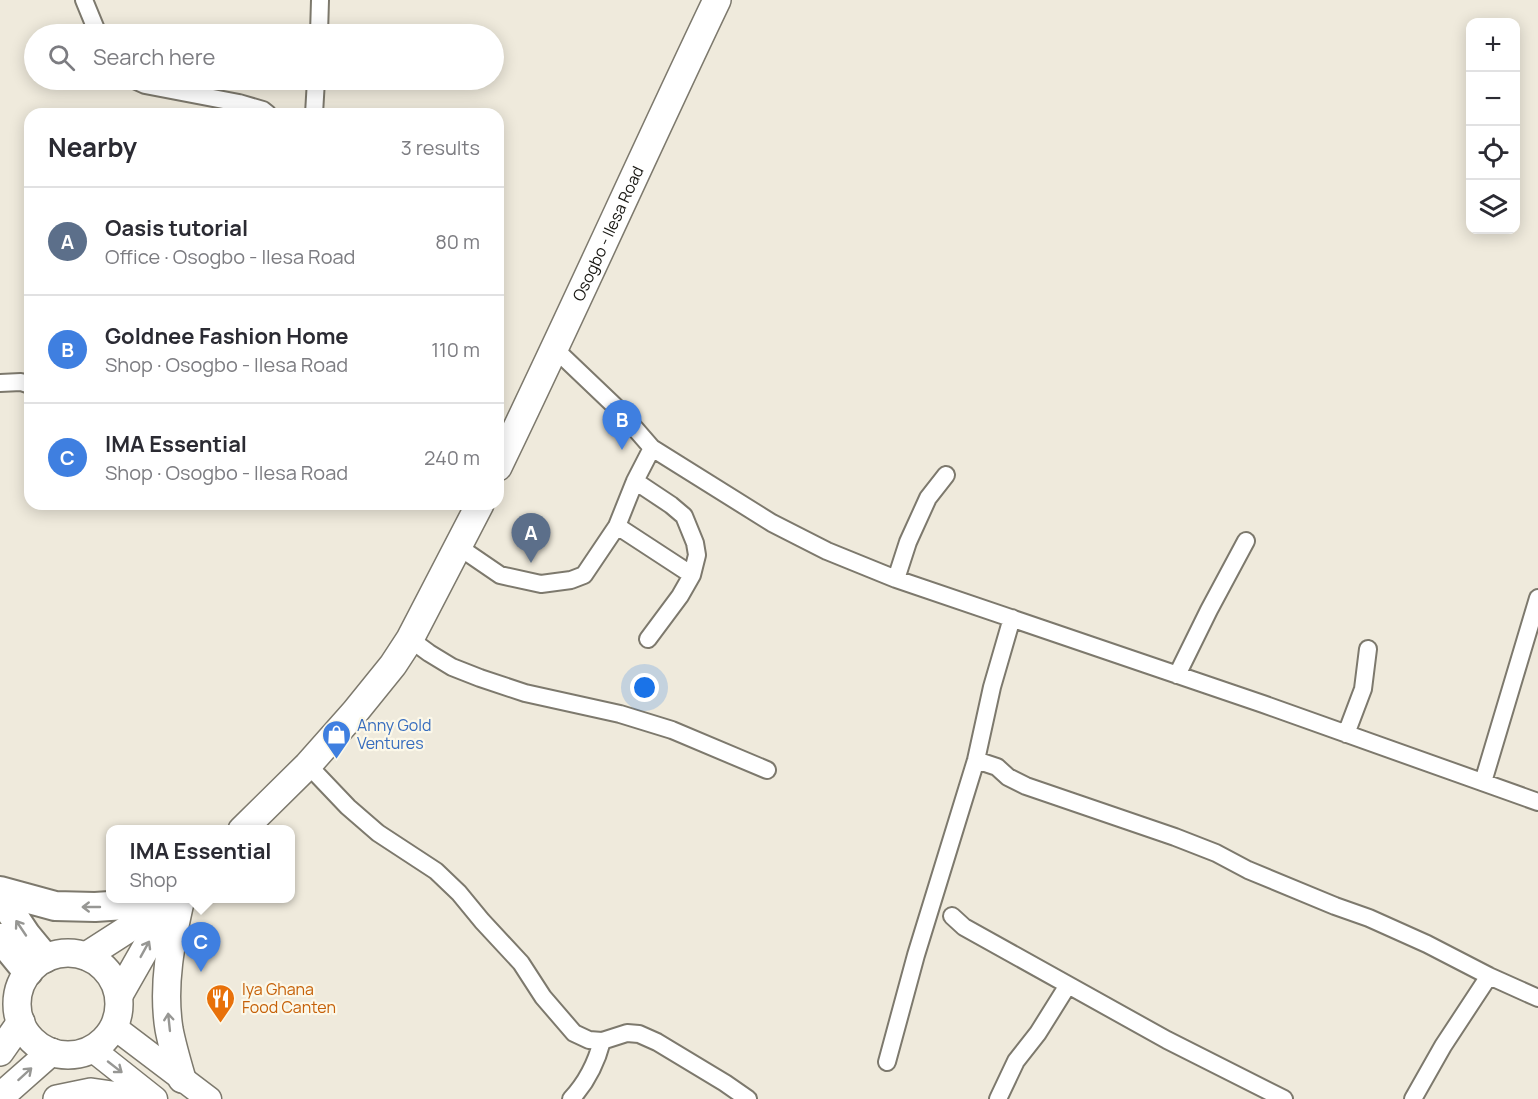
<!DOCTYPE html>
<html lang="en">
<head>
<meta charset="utf-8">
<style>
	:root { --surface:#fff; --page:#f2f2f3; --text:#2b2b33; --muted:#7c7c81; --line:#e1e1e2; --accent:#0f766e }
	body { margin:0; font-family:Manrope,sans-serif; background:var(--page); color:var(--text) }
	.controls { position:absolute; right:18px; top:18px; display:grid; overflow:hidden; border-radius:12px; box-shadow:0 3px 15px #0003 }
	.controls button { width:54px; height:54px; display:grid; place-items:center; padding:0; border:0; border-bottom:2px solid var(--line); background:var(--surface); color:var(--text); font:30px sans-serif }
	.you { position:absolute; left:645px; top:688px; width:21px; height:21px; margin:-15px; border:4px solid #fff; border-radius:50%; background:#1a73e8; box-shadow:0 0 0 9px #1a73e833 }
	.badge { display:grid; place-items:center; width:39px; height:39px; border-radius:50%; background:var(--accent); color:#fff; font-size:20px; font-weight:700 }
	.pin { position:absolute; translate:-50% -50px; filter:drop-shadow(0 2px 3px #0008) }
	.pin::after { content:''; position:absolute; top:32px; width:21px; height:18px; background:inherit; clip-path:polygon(0 0,100% 0,50% 100%) }
	.popup { position:absolute; left:106px; top:825px; width:189px; height:78px; box-sizing:border-box; display:grid; place-content:center; border-radius:12px; background:var(--surface); filter:drop-shadow(0 2px 4px #0005); font-size:20px; white-space:nowrap; color:var(--muted) }
	.popup b { font-size:22px; color:var(--text) }
	.popup::after { content:''; position:absolute; left:50%; top:100%; margin-left:-12px; border:12px solid transparent; border-top-color:var(--surface) }
	.list { margin:0; padding:0; list-style:none }
	h2 { display:flex; justify-content:space-between; align-items:center; height:78px; margin:0; padding:0 24px; font-size:26px }
	h2 small { font-size:20px; font-weight:400; color:var(--muted) }
	.list li { display:grid; grid-template-columns:39px 1fr auto; gap:18px; align-items:center; box-sizing:border-box; height:108px; padding:0 24px; border-top:2px solid var(--line) }
	.list b { display:block; font-size:22px; white-space:nowrap }
	.list p { margin:0; font-size:20px; white-space:nowrap; color:var(--muted) }
	.list em { font-size:20px; font-style:normal; color:var(--muted) }
	.icon { flex:none; width:33px; height:33px; fill:none; stroke:currentColor; stroke-width:2; stroke-linecap:round; stroke-linejoin:round }
	.map { position:relative; flex:none; width:1538px; height:1099px; overflow:hidden }
	.search { position:absolute; background:var(--surface); box-shadow:0 3px 15px #0003; left:24px; top:24px; width:480px; height:66px; display:flex; align-items:center; gap:15px; box-sizing:border-box; padding:0 21px; border-radius:33px; color:var(--muted); font-size:22px }
	.panel { position:absolute; background:var(--surface); box-shadow:0 3px 15px #0003; left:24px; top:108px; width:480px; height:402px; border-radius:18px }
	.map>svg:first-child { display:block }
</style>
</head>
<body>
<div class="map">
<svg width="1538" height="1099" viewBox="0 0 1538 1099">
	<rect width="100%" height="100%" fill="#efeadc"/>
	<g fill="none" stroke-linecap="round" stroke-linejoin="round">
		<defs>
			<path id="minor" d="M84 0 98 34
				M319 34 320 0
				M134 80 145 85 239 103 263 110 268 114
				M314 114 316 80
				M555 349 619 410 652 448 772 523 827 551 896 579 1263 704 1538 802
				M0 383 21 382 30 385
				M635 481 671 505 684 516 695 543 697 555 692 575 680 596 648 639
				M617 526 692 575
				M459 547 500 575 541 584 571 580 584 575 617 526 635 481 652 448
				M896 579 908 542 928 498 946 475
				M410 639 429 653 452 667 480 678 525 693 620 714 672 730 767 770
				M1177 675 1209 610 1246 541
				M1346 734 1363 689 1368 649
				M976 760 997 767 1008 777 1026 786 1175 837 1216 853 1248 870 1335 906 1369 918 1427 944 1489 976 1538 998
				M308 765 348 807 378 833 436 871 459 893 482 921 521 963 543 997 574 1033 589 1040 602 1041 627 1033 639 1034 657 1042 725 1083 748 1099
				M1483 782 1538 598
				M952 916 964 927 1167 1040 1284 1099
				M887 1062 916 955 976 760 992 687 1012 618
				M571 1099C587 1082 596 1064 602 1041
				M998 1099 1016 1061 1038 1033 1068 985
				M1413 1099 1443 1046 1489 976"/>
			<path id="secondary" d="M114 1027 209 1099
				M92 1049 155 1099"/>
			<g id="primary">
				<path id="s1" d="M498 467C573 312 643 155 717 0"/>
				<path d="M242 830 308 765 355 712 393 665 410 639 480 504"/>
				<path d="M181 898C171 941 162 985 169 1029 172 1045 177 1062 182 1079"/>
				<circle cx="68" cy="1004" r="51"/>
				<path d="M86 956 170 902"/>
				<path d="M119 995 160 923 170 902"/>
				<path d="M0 1052 21 1022"/>
				<path d="M0 1097 51 1052"/>
				<path d="M57 1099 91 1092 112 1095 124 1099"/>
			</g>
			<path id="trunk" d="M0 891 55 906 95 907 170 902
				M0 896 26 935 45 958
				M0 938 28 972"/>
		</defs>
		<use href="#minor" stroke="#7d796d" stroke-width="20"/>
		<use href="#secondary" stroke="#7d796d" stroke-width="27"/>
		<use href="#primary" stroke="#7d796d" stroke-width="30"/>
		<use href="#trunk" stroke="#7d796d" stroke-width="32"/>
		<use href="#minor" stroke="#fff" stroke-width="16"/>
		<use href="#secondary" stroke="#fff" stroke-width="24"/>
		<use href="#primary" stroke="#fff" stroke-width="27"/>
		<use href="#trunk" stroke="#fff" stroke-width="28"/>
	</g>
	<defs><path id="oneway-shaft" d="M-6 0H5M1.5-3L5.5 0L1.5 3" fill="none" stroke-width="1.6" stroke-linecap="round" stroke-linejoin="round" transform="scale(1.5)"/></defs>
	<g stroke="#979794">
		<use href="#oneway-shaft" transform="translate(91 907) rotate(-180)"/>
		<use href="#oneway-shaft" transform="translate(21 928) rotate(-124)"/>
		<use href="#oneway-shaft" transform="translate(145 949) rotate(-61)"/>
		<use href="#oneway-shaft" transform="translate(169 1022) rotate(-96)"/>
		<use href="#oneway-shaft" transform="translate(115 1067) rotate(38)"/>
		<use href="#oneway-shaft" transform="translate(25 1074) rotate(-42)"/>
	</g>
	<defs>
		<symbol id="shop-pin" viewBox="-11 -11 22 30"><path d="M0 17L-7.5 6A9.5 9.5 0 1 1 7.5 6Z" fill="#3f7fe0" stroke="#fcf8e9"/><path d="M-5-2.5h2.3a2.7 3.5 0 0 1 5.4 0H5L5.5 6h-11ZM-1.5-2.5h3a1.5 2.3 0 0 0-3 0Z" fill="#fff"/></symbol>
		<symbol id="restaurant-pin" viewBox="-11 -11 22 30"><path d="M0 17L-7.5 6A9.5 9.5 0 1 1 7.5 6Z" fill="#e8710a" stroke="#fcf8e9"/><path d="M-5-6h1v4h1v-4h1v4h1v-4h1v5L-1.5 .5V6h-2V.5L-5-1ZM5-6V6H3V1.5H1.5Q1.5-4 5-6Z" fill="#fff"/></symbol>
	</defs>
	<g fill-rule="evenodd">
		<use href="#shop-pin" x="320" y="718" width="33" height="45"/>
		<use href="#restaurant-pin" x="204" y="982" width="33" height="45"/>
	</g>
	<g text-anchor="middle" stroke-width="4.5" stroke-linejoin="round" paint-order="stroke">
		<g font-size="16" fill="#181712" stroke="#fcf8e9">
			<text dy="6" stroke="none"><textPath href="#s1" startOffset="258">Osogbo - Ilesa Road</textPath></text>
		</g>
		<g font-size="16" fill="#366cbe" stroke="#fcf8e9" text-anchor="start">
			<text x="357" y="731">Anny Gold<tspan x="357" dy="18">Ventures</tspan></text>
		</g>
		<g font-size="16" fill="#c56008" stroke="#fcf8e9" text-anchor="start">
			<text x="242" y="995">Iya Ghana<tspan x="242" dy="18">Food Canten</tspan></text>
		</g>
	</g>
</svg>
<div class="controls">
<button>+</button>
<button>−</button>
<button><svg class="icon" aria-label="locate" viewBox="0 0 24 24"><circle cx="12" cy="12" r="6"/><path d="M12 2v4M12 18v4M2 12h4M18 12h4"/></svg></button>
<button><svg class="icon" aria-label="layers" viewBox="0 0 24 24"><path d="M12 4l9 5-9 5-9-5zM3 14l9 5 9-5"/></svg></button>
</div>
<div class="you"></div>
<div class="pin badge" style="left:531px;top:563px;background:#5c6f8a">A</div>
<div class="pin badge" style="left:622px;top:450px;background:#3f7fe0">B</div>
<div class="pin badge" style="left:201px;top:972px;background:#3f7fe0">C</div>
<div class="popup"><b>IMA Essential</b>Shop</div>
<div class="search"><svg class="icon" aria-label="search" viewBox="0 0 24 24"><circle cx="10" cy="10" r="6"/><path d="M15 15l6 6"/></svg>Search here</div>
<section class="panel">
<h2>Nearby<small>3 results</small></h2>
<ul class="list">
<li><span class="badge" style="background:#5c6f8a">A</span><div><b>Oasis tutorial</b><p>Office · Osogbo - Ilesa Road</p></div><em>80 m</em></li>
<li><span class="badge" style="background:#3f7fe0">B</span><div><b>Goldnee Fashion Home</b><p>Shop · Osogbo - Ilesa Road</p></div><em>110 m</em></li>
<li><span class="badge" style="background:#3f7fe0">C</span><div><b>IMA Essential</b><p>Shop · Osogbo - Ilesa Road</p></div><em>240 m</em></li>
</ul>
</section>
</div>
</body>
</html>
